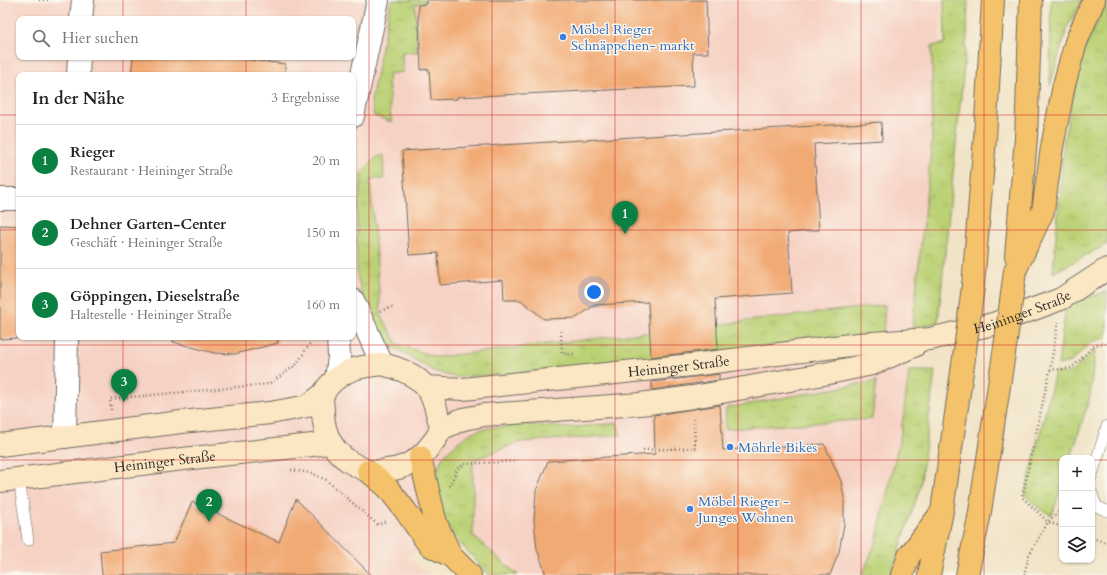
<!DOCTYPE html>
<html lang="de">
<head>
<meta charset="utf-8">
<style>
	:root { --surface:#fff; --page:#f6f6f6; --text:#202124; --muted:#757577; --line:#e0e0e0; --accent:#0b8043 }
	body { margin:0; font-family:Cardo,serif; background:var(--page); color:var(--text) }
	.controls { position:absolute; right:12px; bottom:12px; display:grid; overflow:hidden; border-radius:8px; box-shadow:0 1px 3px #0004 }
	.controls button { width:36px; height:36px; display:grid; place-items:center; padding:0; border:0; border-bottom:1px solid var(--line); background:var(--surface); color:var(--text); font:20px sans-serif }
	.you { position:absolute; left:594px; top:292px; width:14px; height:14px; margin:-10px; border:3px solid #fff; border-radius:50%; background:#1a73e8; box-shadow:0 0 0 6px #1a73e833 }
	.badge { display:grid; place-items:center; width:26px; height:26px; border-radius:50%; background:var(--accent); color:#fff; font-size:13px; font-weight:700 }
	.pin { position:absolute; translate:-50% -33px; filter:drop-shadow(0 1px 2px #0008) }
	.pin::after { content:''; position:absolute; top:21px; width:14px; height:12px; background:inherit; clip-path:polygon(0 0,100% 0,50% 100%) }
	.list { margin:0; padding:0; list-style:none }
	h2 { display:flex; justify-content:space-between; align-items:center; height:52px; margin:0; padding:0 16px; font-size:17px }
	h2 small { font-size:13px; font-weight:400; color:var(--muted) }
	.list li { display:grid; grid-template-columns:26px 1fr auto; gap:12px; align-items:center; box-sizing:border-box; height:72px; padding:0 16px; border-top:1px solid var(--line) }
	.list b { display:block; font-size:15px; white-space:nowrap }
	.list p { margin:0; font-size:13px; white-space:nowrap; color:var(--muted) }
	.list em { font-size:13px; font-style:normal; color:var(--muted) }
	.icon { flex:none; width:22px; height:22px; fill:none; stroke:currentColor; stroke-width:2; stroke-linecap:round; stroke-linejoin:round }
	.map { position:relative; flex:none; width:1107px; height:575px; overflow:hidden }
	.search { position:absolute; background:var(--surface); box-shadow:0 1px 3px #0004; left:16px; top:16px; width:340px; height:44px; display:flex; align-items:center; gap:10px; box-sizing:border-box; padding:0 14px; border-radius:8px; color:var(--muted); font-size:15px }
	.panel { position:absolute; background:var(--surface); box-shadow:0 1px 3px #0004; left:16px; top:72px; width:340px; height:268px; border-radius:8px }
	.map>svg:first-child { display:block }
</style>
</head>
<body>
<div class="map">
<svg width="1107" height="575" viewBox="0 0 1107 575">
	<defs>
		<pattern id="grass-tufts" width="24" height="20" patternUnits="userSpaceOnUse"><rect width="24" height="20" fill="#bbd175"/><path d="M3 7l-1-3M5 7V3M7 7l1-3M15 17l-1-3M17 17v-4M19 17l1-3" fill="none" stroke="#a1b465"/></pattern>
	</defs>
	<rect width="100%" height="100%" fill="#fbf7ec"/>
	<filter id="ink" filterUnits="userSpaceOnUse"><feTurbulence type="fractalNoise" baseFrequency=".025" numOctaves="2"/><feDisplacementMap in="SourceGraphic" scale="8" xChannelSelector="R" yChannelSelector="G"/><feConvolveMatrix kernelMatrix="1 2 1 2 8 2 1 2 1" color-interpolation-filters="sRGB"/></filter>
	<filter id="wash" filterUnits="userSpaceOnUse"><feTurbulence type="fractalNoise" baseFrequency=".012" numOctaves="4" result="noise"/><feDisplacementMap in="SourceGraphic" scale="16" xChannelSelector="R" yChannelSelector="G"/><feGaussianBlur stdDeviation="0.9" result="paint"/><feColorMatrix in="noise" values="0 0 0 0 0 0 0 0 0 0 0 0 0 0 0 0 0 1.4 0 .05"/><feComposite in="paint" operator="in"/></filter>
	<g filter="url(#wash)">
		<rect width="100%" height="100%" fill="#f1e3c6"/>
		<path fill="#f6d2c4" fill-rule="evenodd" d="M0 0H943L925 205 901 433 876 542 862 575H500L456 521 409 557 428 575H0ZM19 19H353V57H19ZM19 75H353V337H19Z"/>
		<path fill="url(#grass-tufts)" stroke="#737e50" d="M391 0H425V3L415 4 418 52H402L403 72 388 74 390 112 392 122 374 116 371 101Z
			M944 0H968L967 36 938 322 912 329 932 139V46L945 43Z
			M1051 0H1082L1067 28 1050 86Z
			M1107 1V244L1053 273 1064 139 1081 57Z
			M383 155 384 179H370L381 314 397 344 436 357 885 305 883 334 498 375 452 377 434 371 380 339 366 310 357 275V217L362 173 376 157Z
			M1107 291V338L1093 341 1071 362 1058 365 1066 305Z
			M1095 350 1090 396 1071 458H1062V485L1052 515 1041 510 1025 495 1055 372 1064 374 1073 371Z
			M909 371H935L920 488 891 575H862L876 542 901 433Z
			M876 381 872 419 725 429 726 408Z
			M617 423 621 435 520 442 473 460V536L518 575H489L456 539 443 519 435 486 438 467 444 455 458 442 472 432 487 428 528 424 567 428Z"/>
		<g id="blocks">
			<path fill="#f2aa75" d="M427 0H706L708 53H693L694 86 457 97V99L431 100 429 69 421 70 418 5 427 4Z
				M133 57H226L285 64V75H131Z
				M881 122 882 140 814 144 819 230 788 233 792 293 715 299 718 349 651 357 648 302 595 305 576 318 544 319 521 300H504L503 280 440 285 438 253 409 255 402 151Z
				M0 225 19 226V338L0 339Z
				M174 337H277L278 343 235 354 214 353 173 342Z
				M719 374V380L652 390V382Z
				M720 405 723 450 824 444 841 481 844 498V524L839 552 830 575H546L537 549 534 521 536 491 548 461 655 454 654 415Z
				M296 499 371 575H102L100 551 174 543 192 502 279 542Z"/>
		</g>
	</g>
	<g filter="url(#ink)">
		<use href="#blocks" fill-opacity="0" stroke="#706b61" stroke-width="1"/>
		<g fill="none" stroke-linecap="round" stroke-linejoin="round">
			<defs>
				<path id="service" d="M1092 475 1107 426
					M19 479 28 540
					M1092 493 1096 506 1107 511"/>
				<path id="minor" d="M81 19 83 0
					M78 75 79 57
					M353 116 378 0
					M0 199H19
					M353 300 382 364
					M336 379 339 357 338 337
					M65 437 67 337"/>
				<g id="secondary">
					<path d="M382 364C411 371 431 382 437 413 438 418 442 426 440 431 437 439 430 446 424 453 414 463 400 469 386 470 381 471 374 472 368 471 364 470 360 467 357 466 334 455 323 435 323 410 323 405 321 399 323 395 327 385 338 376 347 372 357 366 371 366 382 364Z"/>
					<path id="s1" d="M427 387 463 389 692 365 858 344 930 339 993 324 1061 299 1107 269"/>
					<path d="M441 429 463 419 484 415 640 404 693 397 824 374 872 364 914 346"/>
					<path d="M0 445 181 422 270 413 308 406 322 395"/>
					<path id="s2" d="M0 481 183 459 331 443"/>
				</g>
				<path id="trunk" d="M1016 256 1026 138 1031 0
					M1015 271 1043 211 1052 147 1064 85 1076 42 1094 0
					M973 286 985 138 993 0
					M420 457 436 523 451 556
					M368 471 387 487 405 510 429 545 451 556 470 575
					M902 575 909 556 938 517
					M929 575 942 511 964 358
					M967 575 979 518 1006 340"/>
			</defs>
			<use href="#service" stroke="#706b61" stroke-width="12"/>
			<use href="#minor" stroke="#706b61" stroke-width="24"/>
			<use href="#secondary" stroke="#706b61" stroke-width="24"/>
			<use href="#trunk" stroke="#706b61" stroke-width="24"/>
			<path stroke="#706b61" stroke-width="2.5" stroke-dasharray="1 3" stroke-linecap="butt" d="M39 0H48
				M380 311 395 306
				M1058 322 1050 370 1022 497 1048 522 1062 527
				M561 331 562 352 566 354H574
				M1050 370C1056 369 1065 370 1070 368 1083 362 1091 339 1107 344
				M111 410 110 399 269 384 296 365 314 337
				M643 450 695 448 694 418
				M291 470 311 473 326 480 378 525 386 521
				M449 486 458 468 465 464 517 461
				M1092 538 1107 543
				M1024 575 1029 555 1048 522 1062 509"/>
			<use href="#service" stroke="#fff" stroke-width="11"/>
			<use href="#minor" stroke="#fff" stroke-width="22"/>
			<use href="#secondary" stroke="#fbe7c3" stroke-width="22"/>
			<use href="#trunk" stroke="#f4c26a" stroke-width="22"/>
			<defs>
				<path id="trunk-bridge" d="M1006 340 1015 271
					M964 358 973 286"/>
			</defs>
			<use href="#trunk-bridge" stroke="#706b61" stroke-width="24" stroke-linecap="butt"/>
			<use href="#trunk-bridge" stroke="#f4c26a" stroke-width="22"/>
		</g>
	</g>
	<path fill="none" stroke="#d62828" stroke-width="1" stroke-opacity="0.55" d="M123 0V19M246 0V19M369 0V575M492 0V575M615 0V575M738 0V575M861 0V575M984 0V575M123 57V75M246 57V75M0 115H19M353 115H1107M0 230H19M353 230H1107M123 337V575M246 337V575M0 345H1107M0 460H1062M1092 460H1107"/>
	<g fill="#3f7fe0" stroke="#fbf7ec" stroke-width="1.5">
		<circle cx="563" cy="37" r="4"/>
		<circle cx="730" cy="447" r="4"/>
		<circle cx="690" cy="509" r="4"/>
	</g>
	<g text-anchor="middle" stroke-width="3" stroke-linejoin="round" paint-order="stroke">
		<g font-size="14" fill="#366cbe" stroke="#fbf7ec" text-anchor="start">
			<text x="571" y="34">Möbel Rieger<tspan x="571" dy="16">Schnäppchen- markt</tspan></text>
			<text x="738" y="452">Möhrle Bikes</text>
			<text x="698" y="506">Möbel Rieger -<tspan x="698" dy="16">Junges Wohnen</tspan></text>
		</g>
		<g font-size="14" fill="#2b2b2b" stroke="#fbf7ec">
			<text dy="5" stroke="none"><textPath href="#s1" startOffset="602">Heininger Straße</textPath></text>
			<text dy="5" stroke="none"><textPath href="#s1" startOffset="253">Heininger Straße</textPath></text>
			<text dy="5" stroke="none"><textPath href="#s2" startOffset="166">Heininger Straße</textPath></text>
		</g>
	</g>
</svg>
<div class="controls">
<button>+</button>
<button>−</button>
<button><svg class="icon" aria-label="layers" viewBox="0 0 24 24"><path d="M12 4l9 5-9 5-9-5zM3 14l9 5 9-5"/></svg></button>
</div>
<div class="you"></div>
<div class="pin badge" style="left:625px;top:234px">1</div>
<div class="pin badge" style="left:209px;top:522px">2</div>
<div class="pin badge" style="left:124px;top:402px">3</div>
<div class="search"><svg class="icon" aria-label="search" viewBox="0 0 24 24"><circle cx="10" cy="10" r="6"/><path d="M15 15l6 6"/></svg>Hier suchen</div>
<section class="panel">
<h2>In der Nähe<small>3 Ergebnisse</small></h2>
<ul class="list">
<li><span class="badge">1</span><div><b>Rieger</b><p>Restaurant · Heininger Straße</p></div><em>20 m</em></li>
<li><span class="badge">2</span><div><b>Dehner Garten-Center</b><p>Geschäft · Heininger Straße</p></div><em>150 m</em></li>
<li><span class="badge">3</span><div><b>Göppingen, Dieselstraße</b><p>Haltestelle · Heininger Straße</p></div><em>160 m</em></li>
</ul>
</section>
</div>
</body>
</html>
